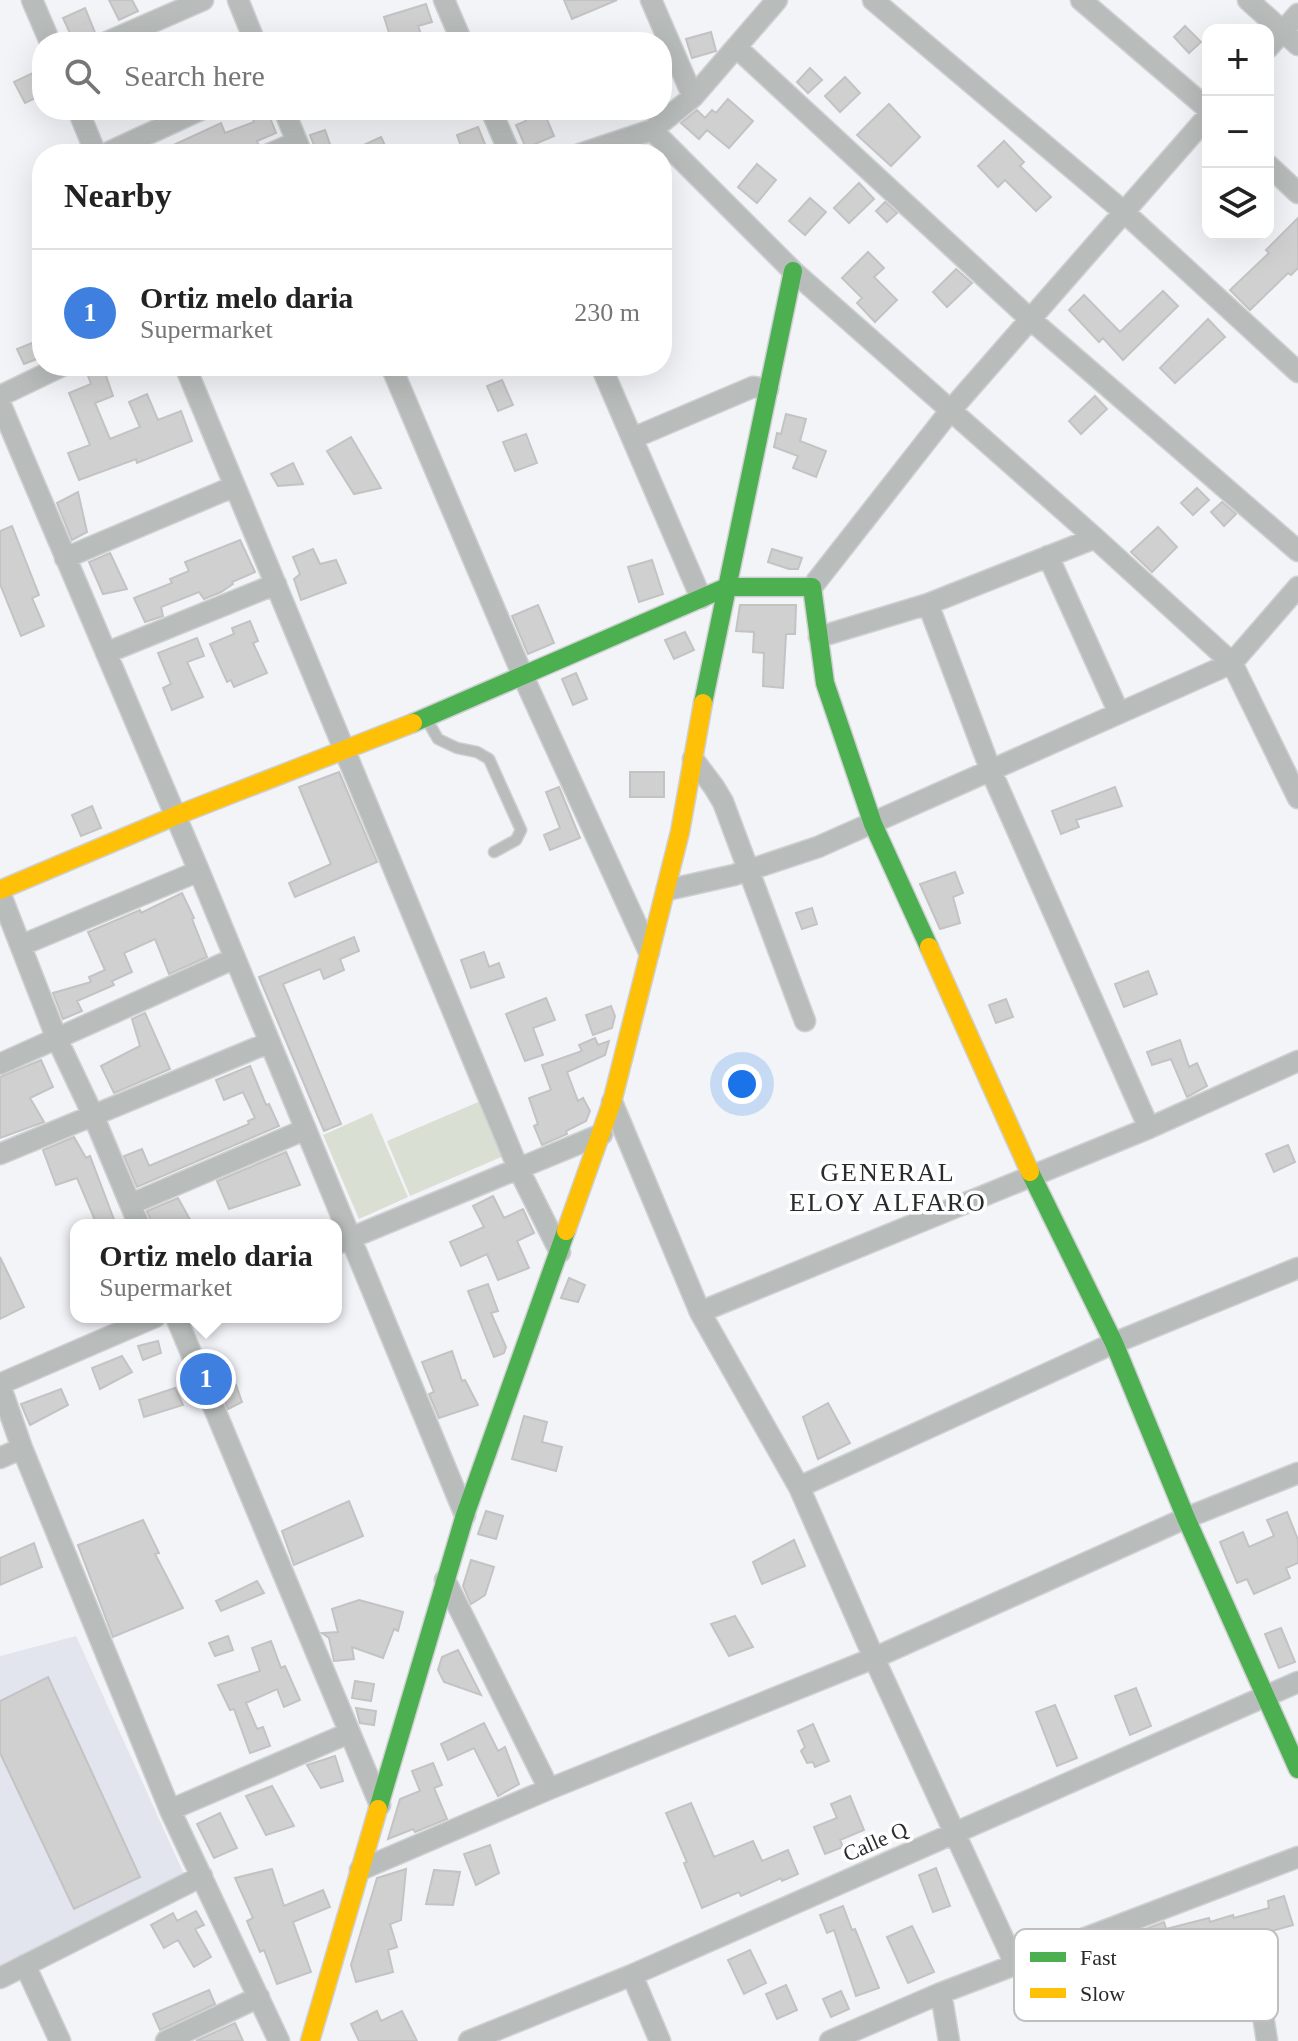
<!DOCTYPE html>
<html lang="en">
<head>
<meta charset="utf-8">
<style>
	:root { --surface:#fff; --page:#f2f2f2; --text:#222; --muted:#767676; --line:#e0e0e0; --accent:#707174 }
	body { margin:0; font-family:Georgia,serif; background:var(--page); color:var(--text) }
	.controls { position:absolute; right:24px; top:24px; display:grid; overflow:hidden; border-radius:16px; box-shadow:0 8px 32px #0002 }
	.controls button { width:72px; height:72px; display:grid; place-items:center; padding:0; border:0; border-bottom:2px solid var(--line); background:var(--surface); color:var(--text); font:40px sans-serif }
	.you { position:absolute; left:742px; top:1084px; width:28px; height:28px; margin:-20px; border:6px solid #fff; border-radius:50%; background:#1a73e8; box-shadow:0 0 0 12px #1a73e833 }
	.badge { display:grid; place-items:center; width:52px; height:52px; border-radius:50%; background:var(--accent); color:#fff; font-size:26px; font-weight:700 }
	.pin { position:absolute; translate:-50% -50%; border:4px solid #fff; box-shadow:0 2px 8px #0006 }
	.popup { position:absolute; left:70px; top:1219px; width:272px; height:104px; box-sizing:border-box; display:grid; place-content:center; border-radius:16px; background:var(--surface); filter:drop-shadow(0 2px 6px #0005); font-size:26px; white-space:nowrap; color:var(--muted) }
	.popup b { font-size:30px; color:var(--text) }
	.popup::after { content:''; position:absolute; left:50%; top:100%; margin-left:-16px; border:16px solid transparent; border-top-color:var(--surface) }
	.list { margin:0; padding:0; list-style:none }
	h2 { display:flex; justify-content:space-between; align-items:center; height:104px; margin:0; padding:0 32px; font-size:34px }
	h2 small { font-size:26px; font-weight:400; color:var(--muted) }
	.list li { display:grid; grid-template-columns:52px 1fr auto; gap:24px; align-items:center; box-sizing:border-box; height:128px; padding:0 32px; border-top:2px solid var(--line) }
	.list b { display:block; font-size:30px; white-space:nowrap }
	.list p { margin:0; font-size:26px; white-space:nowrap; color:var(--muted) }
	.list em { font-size:26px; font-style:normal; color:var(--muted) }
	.icon { flex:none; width:44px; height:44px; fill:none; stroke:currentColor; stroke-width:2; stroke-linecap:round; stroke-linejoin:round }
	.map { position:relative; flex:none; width:1298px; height:2041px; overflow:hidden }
	.search { position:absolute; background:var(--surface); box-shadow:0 8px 32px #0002; left:32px; top:32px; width:640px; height:88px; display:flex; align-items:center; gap:20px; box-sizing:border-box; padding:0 28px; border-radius:32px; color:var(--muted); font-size:30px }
	.panel { position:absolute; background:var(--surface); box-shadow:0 8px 32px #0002; left:32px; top:144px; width:640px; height:232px; border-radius:32px }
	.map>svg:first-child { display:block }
</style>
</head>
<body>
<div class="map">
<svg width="1298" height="2041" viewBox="0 0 1298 2041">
	<rect width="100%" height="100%" fill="#f3f4f8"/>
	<path fill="#e2e5ee" d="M76 1636 184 1874 0 1965V1656Z"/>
	<path fill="#dadfd4" d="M483 1100 506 1155 410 1196 387 1141Z
		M372 1113 408 1197 359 1219 323 1135Z"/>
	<path fill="#d1d0d1" stroke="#c3c3c4" stroke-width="2" d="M109 0H132L138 11 119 20Z
		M564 0H617L572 19Z
		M426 4 432 22 418 26 424 42H392L384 17Z
		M85 8 96 35 95 38 86 42H74L63 18Z
		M1185 26 1201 42 1189 53 1174 37Z
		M711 32 716 51 692 58 686 39Z
		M810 68 822 80 808 93 797 82Z
		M37 71 42 81V95L25 103 14 82Z
		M845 77 860 93 840 112 825 96Z
		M728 99 753 121 729 148 707 130 699 139 681 123 697 110 705 118 712 110 716 113Z
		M889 104 920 137 891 166 857 135Z
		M249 110H267L276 133 257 141 259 146 257 150 247 154H154L221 123 225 133 254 122Z
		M521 110H543L554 136 526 148 516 125 526 121Z
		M478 127 489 154H464L457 135Z
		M325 130 331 147 317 153 310 135Z
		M381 137 389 154H344Z
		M1004 141 1024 162 1020 166 1051 197 1036 211 1005 180 998 187 978 166Z
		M757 164 776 180 757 203 738 187Z
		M859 183 874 199 849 223 834 208Z
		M810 198 826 212 805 235 789 221Z
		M885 202 897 213 887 222 876 211Z
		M1298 218V268L1291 275 1288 273 1250 310 1230 290 1269 253 1266 250Z
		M868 252 884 268 874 277 897 300 875 322 857 303 862 298 842 278Z
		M956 269 972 283 947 307 933 292Z
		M1163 291 1178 306 1123 360 1103 338 1099 342 1069 310 1084 295 1120 332Z
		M1208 319 1225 337 1175 383 1160 368Z
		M42 339V357L24 364 17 349Z
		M103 367 113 396 95 403 110 439 140 427 129 402 147 394 158 420 181 411 192 441 137 463 136 459 79 480 68 453 90 445 69 393 91 384 87 373Z
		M502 380 513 405 498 411 487 386Z
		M1095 396 1107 409 1081 434 1069 421Z
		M786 414 806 419 800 441 826 451 816 477 793 468 798 456 774 447 777 433 781 434Z
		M526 434 537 463 515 471 503 442Z
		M351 437 381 488 354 494 327 451Z
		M293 463 303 484 278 486 271 474Z
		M1197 488 1209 500 1193 515 1181 503Z
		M78 492 87 532 72 540 57 503Z
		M1222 502 1236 514 1224 526 1211 512Z
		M12 526 39 595 32 598 44 626 21 636 0 584V531Z
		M1158 527 1177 547 1152 572 1131 552Z
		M240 540 255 572 232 582 233 584 221 592 204 599 199 592 161 607 163 616 145 622 134 598 172 583 170 579 189 571 185 562Z
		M313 549 320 564 336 560 346 583 301 600 294 579 300 574 293 557Z
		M772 549 802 558 798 569H789L768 562Z
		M110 553 127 589 103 594 89 562Z
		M652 560 663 594 639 602 628 567Z
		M538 605 554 643 528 654 512 616Z
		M740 605H796L795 634H786L783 688 763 686 764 653 753 652 754 632 736 631Z
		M250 621 258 641 253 643 267 673 234 687 231 680 227 682 210 644 234 634 232 628Z
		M685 632 694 650 674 659 665 640Z
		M197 638 204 656 187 662 203 697 172 710 163 688 171 684 158 653Z
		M576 673 587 699 573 705 562 679Z
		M339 772 377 862 295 897 289 883 331 864 299 787Z
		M630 772H664V797H630Z
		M559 787 580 838 550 850 544 835 560 828 546 792Z
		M1115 787 1122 806 1076 820 1079 827 1061 834 1052 811Z
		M92 806 101 828 81 836 72 815Z
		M955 872 963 893 953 897 960 923 940 929 920 884Z
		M182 893 194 918 192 919 207 957 169 974 155 939 124 953 132 972 112 981 114 985 77 1001 82 1011 63 1019 53 993 91 982 89 977 105 970 88 932 140 910 141 913Z
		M812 908 817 924 802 929 796 913Z
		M354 937 359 951 340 959 344 970 324 979 320 969 283 984 341 1124 324 1131 259 977Z
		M484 952 489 967 499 963 504 977 471 988 461 960Z
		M1148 971 1157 994 1124 1007 1115 984Z
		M546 998 555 1020 533 1028 543 1055 525 1061 506 1014Z
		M1006 999 1013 1017 996 1023 989 1005Z
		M611 1006 615 1016 612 1028 593 1035 586 1015Z
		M145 1013 170 1069 114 1093 101 1066 140 1046 132 1019Z
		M595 1038 598 1045 609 1041 605 1055 567 1072 578 1101 583 1098 590 1111 586 1121 566 1131 567 1134 542 1145 534 1126 538 1124 529 1098 551 1090 542 1065 582 1051 579 1045Z
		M1180 1040 1189 1067 1197 1063 1207 1086 1187 1097 1171 1059 1152 1065 1147 1052Z
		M41 1060 53 1087 30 1098 44 1122 0 1138V1077Z
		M250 1066 266 1105 269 1104 279 1126 137 1187 124 1156 142 1149 149 1166 249 1124 248 1121 255 1118 243 1092 224 1100 216 1080Z
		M74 1137 86 1158 90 1156 116 1225H97L77 1178 56 1185 43 1150Z
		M1288 1145 1295 1162 1274 1172 1266 1154Z
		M286 1152 300 1185 229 1209 217 1181Z
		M493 1196 504 1218 523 1209 534 1233 517 1241 529 1268 498 1280 487 1254 461 1266 450 1242 484 1227 473 1206Z
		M178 1198 193 1225H153L147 1211Z
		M0 1257 24 1307 0 1319Z
		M569 1278 585 1285 578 1302 561 1298Z
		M488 1284 498 1311 491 1313 506 1347 504 1353 494 1357 468 1291Z
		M158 1341 161 1353 143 1360 138 1346Z
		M452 1351 462 1381 465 1380 478 1405 439 1418 429 1394 434 1392 422 1362Z
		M122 1356 132 1372 100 1389 92 1368Z
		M236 1385 242 1402 228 1409 221 1390Z
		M175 1388 183 1405 144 1417 139 1400Z
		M61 1389 68 1405 30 1425 21 1404Z
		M828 1403 850 1443 818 1459 803 1417Z
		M524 1416 547 1422 542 1442 562 1447 556 1471 512 1459Z
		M349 1501 363 1536 294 1565 282 1531Z
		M486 1511 503 1516 496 1539 478 1534Z
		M1287 1512 1298 1540V1563L1286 1568 1290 1578 1254 1594 1247 1579 1237 1583 1220 1542 1243 1532 1249 1547 1274 1536 1267 1520Z
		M143 1520 159 1553 155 1554 183 1608 113 1637 78 1545Z
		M794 1540 805 1566 762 1584 753 1562Z
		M34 1543 42 1567 0 1585V1558Z
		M471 1560 494 1567 485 1595 471 1604 463 1586Z
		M257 1581 264 1593 221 1611 216 1601Z
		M359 1600 403 1612 398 1631 394 1629 383 1658 352 1647 354 1659 334 1661 329 1638 322 1633 338 1632 332 1609Z
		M735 1616 753 1647 729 1656 711 1624Z
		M1281 1628 1295 1662 1279 1668 1265 1634Z
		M228 1636 233 1650 215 1656 209 1643Z
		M271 1641 281 1668 285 1666 300 1700 284 1707 277 1689 246 1703 257 1729 263 1727 270 1746 250 1753 234 1709 230 1710 218 1685 260 1671 252 1648Z
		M458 1650 481 1695 444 1682 438 1670 442 1657Z
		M48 1677 140 1877 74 1909 0 1753V1701Z
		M355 1681 374 1684 371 1701 352 1698Z
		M1136 1688 1151 1726 1130 1735 1115 1696Z
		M1055 1705 1077 1758 1057 1766 1036 1712Z
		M356 1708 376 1711 374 1725 360 1723Z
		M484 1723 498 1751 505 1747 519 1784 498 1796 474 1748 448 1760 441 1744Z
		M813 1724 829 1761 815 1767 813 1762 807 1763 801 1751 805 1747 798 1731Z
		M335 1756 343 1781 321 1788 307 1765Z
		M433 1763 442 1785 434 1788 447 1819 415 1832 413 1829 388 1839 400 1799 420 1791 412 1771Z
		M272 1786 294 1826 266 1835 246 1796Z
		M850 1796 864 1830 840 1840 843 1847 825 1854 814 1827 837 1818 831 1804Z
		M691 1803 714 1857 753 1841 762 1861 788 1850 798 1874 782 1881 781 1878 741 1896 739 1892 702 1908 684 1863 687 1862 666 1813Z
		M220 1813 237 1848 214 1858 197 1824Z
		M490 1845 499 1873 476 1885 464 1854Z
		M936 1868 950 1906 933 1912 919 1875Z
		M272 1869 284 1906 323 1890 330 1907 293 1922 311 1972 277 1984 264 1950 260 1952 247 1921 253 1918 235 1878Z
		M406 1869 401 1920 390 1924 397 1947 388 1950 393 1972 356 1982 351 1965 377 1878Z
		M434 1870 460 1872 453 1905 426 1904Z
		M1284 1896 1293 1925 1225 1944 1222 1935 1173 1949 1177 1964 1131 1978 1129 1971 1031 2000 1025 1982 1081 1959 1080 1954 1112 1942 1116 1952 1143 1943 1140 1931 1164 1922 1166 1929 1209 1918 1210 1922 1233 1915 1234 1918 1269 1908 1268 1901Z
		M843 1906 852 1930 855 1929 879 1988 856 1996 834 1930 827 1933 820 1915Z
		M196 1911 204 1925 195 1929 211 1957 194 1967 178 1940 164 1948 151 1925 173 1913 177 1921Z
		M912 1926 934 1972 908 1983 887 1937Z
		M750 1950 766 1983 744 1994 728 1960Z
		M786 1985 797 2010 777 2019 766 1994Z
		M209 1990 215 2004 160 2030 153 2014Z
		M841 1991 849 2009 831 2017 823 1999Z
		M377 2011 381 2021 402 2011 417 2041H359L351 2024Z
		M235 2023 243 2041H196Z"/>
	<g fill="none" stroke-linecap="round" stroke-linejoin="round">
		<defs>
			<path id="lane" d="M427 720 438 739 457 748 477 752 489 759 521 830 516 840 494 852"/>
			<path id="street" d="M32 0 50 42
				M238 0 255 42
				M444 0 462 42
				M651 0 693 97
				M873 0 1124 212 1298 372
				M1081 0 1208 109
				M1248 0 1298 45
				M107 42 203 0
				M736 47 1030 319 1298 551
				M1268 48 1298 14
				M78 110 96 154
				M284 110 302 154
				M491 110 510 154
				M652 130 793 271 1095 538 1232 663 1298 798
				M105 154 200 110
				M269 154 297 142
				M580 154 652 130 693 97 777 0
				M1268 165 1298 193
				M185 366 518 1168 560 1252
				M391 366 523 676 649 952
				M601 366 701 598
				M0 396 62 366
				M0 403 199 871 465 1515
				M633 438 753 387 768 389
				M1048 556 1119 713
				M65 558 235 486
				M812 587 950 411 1208 116
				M928 604 991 771 1149 1128
				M819 637 928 604 1095 538
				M106 653 276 584
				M693 759 714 787 723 802 805 1021
				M667 890 734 875 818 847 1232 663 1298 587
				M0 893 57 1039 93 1115 139 1225
				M22 945 199 871
				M0 1064 233 959
				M612 1102 700 1312 799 1487 874 1658 1015 1964
				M0 1154 268 1043
				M131 1204 304 1130
				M336 1244 602 1134
				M700 1312 1149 1128 1298 1061
				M176 1317 380 1805
				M0 1384 155 1317
				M0 1385 22 1448 170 1810 279 2041
				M0 1458 22 1448
				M799 1487 1114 1343 1298 1268
				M445 1580 549 1789
				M170 1810 349 1733
				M360 1870 549 1789 874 1658 1186 1518 1298 1473
				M1254 1958 1267 2041
				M25 1965 60 2041
				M632 1975 660 2041
				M0 1978 202 1876
				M941 1993 949 2041
				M166 2041 259 1997
				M469 2041 632 1975 1298 1682
				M830 2041 941 1993 1298 1857"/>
			<path id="fast" d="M703 703 793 271
				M413 723 727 587H812L825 683 873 824 929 947
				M1030 1172 1114 1343 1186 1518 1298 1769
				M378 1809 465 1515 566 1231"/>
			<path id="slow" d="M0 890 175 816 413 723
				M929 947 1030 1172
				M566 1231 612 1102 680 832 703 703
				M310 2041 378 1809"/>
		</defs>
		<use href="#lane" stroke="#cfd0d3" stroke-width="13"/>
		<use href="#street" stroke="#cfd0d3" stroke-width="23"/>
		<use href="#fast" stroke="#cfd0d3" stroke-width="21"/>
		<use href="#slow" stroke="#cfd0d3" stroke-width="21"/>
		<use href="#lane" stroke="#b8bdbb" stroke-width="10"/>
		<use href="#street" stroke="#b8bdbb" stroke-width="20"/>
		<use href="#fast" stroke="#4caf50" stroke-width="18"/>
		<use href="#slow" stroke="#ffc107" stroke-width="18"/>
	</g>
	<g text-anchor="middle" stroke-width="7" stroke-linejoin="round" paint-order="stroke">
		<g font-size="22" fill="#292a2d" stroke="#fff">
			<text transform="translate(875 1841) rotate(-24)" y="8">Calle Q</text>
		</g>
		<g font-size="26" letter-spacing="2" fill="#292a2d" stroke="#fff">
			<text x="888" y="1181">GENERAL<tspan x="888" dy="30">ELOY ALFARO</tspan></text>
		</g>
	</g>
	<rect x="1014" y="1929" width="264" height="92" rx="12" fill="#fff" stroke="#bfbfc0" stroke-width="2"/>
	<rect x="1030" y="1952" width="36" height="10" fill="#4caf50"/>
	<rect x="1030" y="1988" width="36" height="10" fill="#ffc107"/>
	<g font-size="22" fill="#292a2d">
		<text x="1080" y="1965">Fast</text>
		<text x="1080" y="2001">Slow</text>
	</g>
</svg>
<div class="controls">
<button>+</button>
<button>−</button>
<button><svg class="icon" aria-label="layers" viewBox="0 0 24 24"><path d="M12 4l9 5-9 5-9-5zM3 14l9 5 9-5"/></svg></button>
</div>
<div class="you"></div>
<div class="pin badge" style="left:206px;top:1379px;background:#3f7fe0">1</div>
<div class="popup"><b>Ortiz melo daria</b>Supermarket</div>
<div class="search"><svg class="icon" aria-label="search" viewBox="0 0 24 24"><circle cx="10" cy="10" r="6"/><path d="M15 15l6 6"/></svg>Search here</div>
<section class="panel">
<h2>Nearby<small></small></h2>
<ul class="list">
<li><span class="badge" style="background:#3f7fe0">1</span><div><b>Ortiz melo daria</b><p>Supermarket</p></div><em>230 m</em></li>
</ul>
</section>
</div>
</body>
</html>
